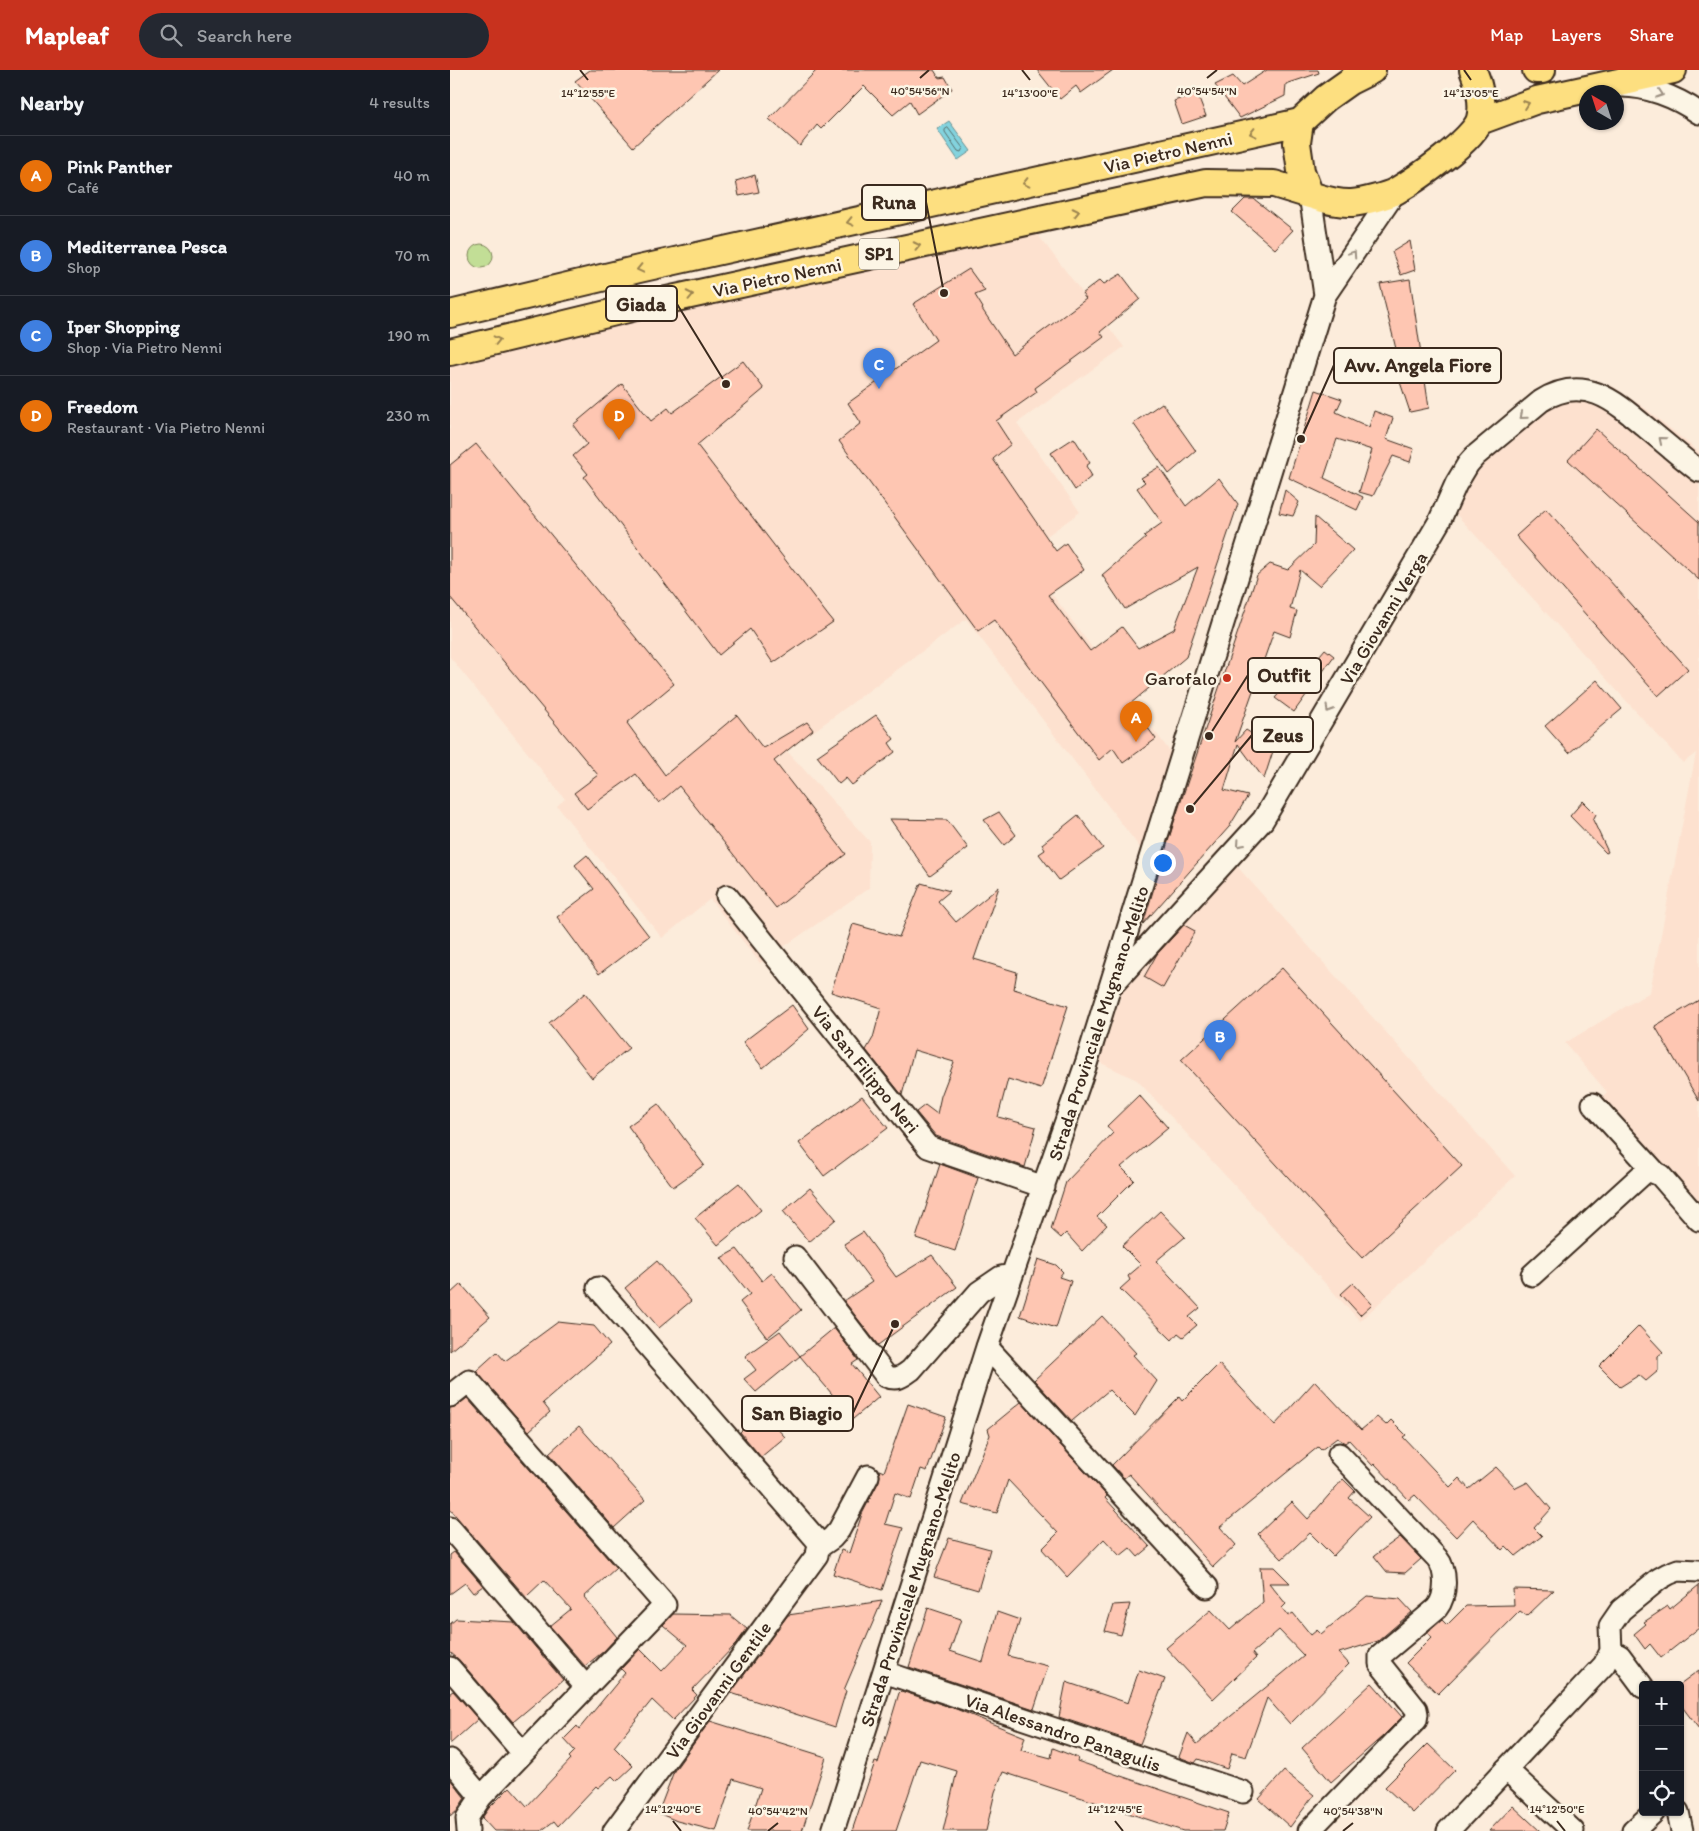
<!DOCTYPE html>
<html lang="en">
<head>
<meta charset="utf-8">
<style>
	:root { --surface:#171b24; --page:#242831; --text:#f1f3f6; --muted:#9ea1a6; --line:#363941; --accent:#c8321e }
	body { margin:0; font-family:Itim,sans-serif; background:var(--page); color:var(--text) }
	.controls { position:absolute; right:15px; bottom:15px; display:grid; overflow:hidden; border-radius:5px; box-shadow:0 1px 4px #0004 }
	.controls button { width:45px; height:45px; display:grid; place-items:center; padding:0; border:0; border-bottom:1px solid var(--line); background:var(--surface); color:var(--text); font:25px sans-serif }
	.compass { position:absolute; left:1129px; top:15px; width:45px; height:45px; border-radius:50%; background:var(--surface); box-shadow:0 1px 4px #0004; rotate:321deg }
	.you { position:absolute; left:712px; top:792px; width:18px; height:18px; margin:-12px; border:4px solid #fff; border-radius:50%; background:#1a73e8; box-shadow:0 0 0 8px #1a73e833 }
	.badge { display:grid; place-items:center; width:32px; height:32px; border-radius:50%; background:var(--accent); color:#fff; font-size:16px; font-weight:700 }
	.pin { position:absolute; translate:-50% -41px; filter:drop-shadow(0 1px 2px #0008) }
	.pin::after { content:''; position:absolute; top:26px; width:18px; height:15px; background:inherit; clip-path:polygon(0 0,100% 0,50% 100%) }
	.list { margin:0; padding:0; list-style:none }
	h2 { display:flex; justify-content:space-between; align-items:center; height:65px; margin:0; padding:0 20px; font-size:21px }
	h2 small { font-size:16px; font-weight:400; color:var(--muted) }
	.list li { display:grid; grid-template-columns:32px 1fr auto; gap:15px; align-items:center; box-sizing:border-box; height:80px; padding:0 20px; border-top:1px solid var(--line) }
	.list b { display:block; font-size:19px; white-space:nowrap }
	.list p { margin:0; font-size:16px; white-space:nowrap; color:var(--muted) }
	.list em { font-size:16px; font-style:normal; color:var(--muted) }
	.icon { flex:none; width:28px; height:28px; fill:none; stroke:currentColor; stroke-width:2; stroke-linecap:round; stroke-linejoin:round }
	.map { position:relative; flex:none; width:1249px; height:1761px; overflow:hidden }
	header { display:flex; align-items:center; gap:30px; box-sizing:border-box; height:70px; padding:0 25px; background:var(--accent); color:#fff }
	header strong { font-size:24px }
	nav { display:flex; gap:28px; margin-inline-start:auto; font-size:18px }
	.search { width:350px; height:45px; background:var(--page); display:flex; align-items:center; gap:12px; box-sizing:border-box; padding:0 18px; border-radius:28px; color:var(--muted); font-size:19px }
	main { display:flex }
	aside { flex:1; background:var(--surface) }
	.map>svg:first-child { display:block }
</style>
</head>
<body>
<header>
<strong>Mapleaf</strong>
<div class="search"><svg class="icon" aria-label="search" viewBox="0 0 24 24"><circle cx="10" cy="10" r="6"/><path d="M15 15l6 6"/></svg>Search here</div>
<nav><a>Map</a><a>Layers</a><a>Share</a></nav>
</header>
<main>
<aside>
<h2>Nearby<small>4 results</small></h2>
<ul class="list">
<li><span class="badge" style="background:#e8710a">A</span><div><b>Pink Panther</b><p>Café</p></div><em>40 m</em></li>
<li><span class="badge" style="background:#3f7fe0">B</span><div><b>Mediterranea Pesca</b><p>Shop</p></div><em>70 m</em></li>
<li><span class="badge" style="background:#3f7fe0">C</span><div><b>Iper Shopping</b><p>Shop · Via Pietro Nenni</p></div><em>190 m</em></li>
<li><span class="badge" style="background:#e8710a">D</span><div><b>Freedom</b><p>Restaurant · Via Pietro Nenni</p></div><em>230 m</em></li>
</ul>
</aside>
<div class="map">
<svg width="1249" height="1761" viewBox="0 0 1249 1761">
	<rect width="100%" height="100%" fill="#fcecdb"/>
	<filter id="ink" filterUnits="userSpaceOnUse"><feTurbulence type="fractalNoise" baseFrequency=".02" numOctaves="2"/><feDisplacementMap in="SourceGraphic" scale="10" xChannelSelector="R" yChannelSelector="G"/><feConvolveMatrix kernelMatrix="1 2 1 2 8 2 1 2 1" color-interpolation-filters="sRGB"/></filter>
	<g filter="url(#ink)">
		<path fill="#fde1cf" d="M585 161 674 277 567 353 630 442 572 484 724 687 694 783 516 549 337 681 420 772 419 818 310 893 260 829 212 868 107 736 115 729 0 587V293L181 247Z
			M1127 310 1162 316 1196 339 1249 382V1134L1151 1028 1157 1022 1115 973 1200 922 1246 683 1233 693 1006 444 1021 409 1037 388Z
			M784 793 1065 1106 910 1251 687 1010 649 992 672 922Z"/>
		<path fill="#c2de96" stroke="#7e845a" d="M19 186a12 12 0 1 1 24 0a12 12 0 1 1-24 0Z"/>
		<path fill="#83d3de" stroke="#668f91" d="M499 51 521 81 508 90 487 59Z"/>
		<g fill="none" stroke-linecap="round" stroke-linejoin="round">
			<path stroke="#586e6b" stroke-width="1" d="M498 58 513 78 511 82 508 81 495 62V60Z"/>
		</g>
		<path fill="#fec6b2" stroke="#3b2a1e" d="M140 0H268L183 77 125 11Z
			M367 0H484L489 8 495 7 502 19 467 44 460 31 443 45 414 16 371 59 367 55 350 76 319 49Z
			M587 0H663L631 23 626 16 610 29Z
			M817 0H868L869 3 836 14 835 26 790 48 765 15 783 6 792 16Z
			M747 23 756 46 732 54 724 31Z
			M305 105 309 122 289 126 286 111Z
			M795 129H804L843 160 825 179 782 142Z
			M960 171 965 200 951 205 942 182Z
			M519 199 535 221 525 225 533 238 532 239 562 284 636 229 632 224 650 210 654 214 671 204 690 229 650 262 654 267 585 318 587 322 546 351 561 374 543 389 606 481 616 473 634 500 598 525 640 581 672 557 688 578 724 559 748 497 675 539 652 505 696 468 694 466 712 453 687 418 695 412 691 408 709 397 736 436 769 408 788 434 736 587 680 634 706 669 673 693 663 678 649 690 544 550 528 561 389 371 411 353 398 333 486 270 463 234Z
			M960 209 979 338 960 342 942 288 947 283 930 214Z
			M293 291 314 319 247 375 383 552 323 593 300 559 269 585 134 407 138 404 123 386 137 374 123 355 172 314 201 351 218 338 222 343Z
			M866 320 892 329 886 342 919 357 924 341 943 348 936 369 964 379 960 392 943 386 923 426 909 422 922 380 887 369 874 408 913 427 907 440 839 408Z
			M712 333 746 381 719 404 683 353Z
			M1146 359 1249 452V510L1118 390Z
			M624 368 640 393 636 396 642 406 625 420 601 383Z
			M26 374 224 614 177 653 215 705 287 645 313 678 357 652 363 660 324 691 396 784 326 838 229 716 209 733 186 704 137 739 124 723 148 705 0 527V395Z
			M835 420 849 432 843 446 829 443Z
			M1096 439 1238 599 1208 626 1066 466Z
			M865 447 903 480 869 516 850 500 840 539 847 541 840 567 824 561 785 672 796 660 824 678 814 709 788 674 774 720 798 726 779 757 693 854 724 752 807 505 820 494 838 500 864 475Z
			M875 579 884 586 844 642 825 628 849 601 855 603Z
			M1147 610 1172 639 1119 683 1095 656Z
			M426 645 444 669 439 673 445 682 402 715 396 708 389 714 367 686Z
			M1133 731 1146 744 1143 750 1158 782 1156 783 1120 746Z
			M549 742 566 765 554 775 534 750Z
			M628 745 653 778 609 810 589 784 595 780 592 774Z
			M440 749 497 750 518 778 480 806Z
			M137 785 199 866 149 904 107 847 144 819 125 795Z
			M471 813 500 821 488 831 506 852 549 817 524 889 567 902 564 919 618 936 591 1019 558 1009 548 1047 586 1057 575 1097 486 1066 466 1042 475 1035 487 1044 491 1026 504 992 464 980 452 1025 416 980 423 968 431 938 381 922 403 854 449 867Z
			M734 855 745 861 713 918 694 907 707 884Z
			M832 898 1012 1096 912 1188 731 990Z
			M135 923 179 978 142 1008 99 953Z
			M1249 930V1031L1205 956Z
			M342 935 359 959 313 998 293 972Z
			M689 1025 718 1058 671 1097 684 1110 647 1147 657 1155 632 1181 616 1163 611 1168 601 1159 616 1112 663 1063 657 1056Z
			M412 1026 438 1058 374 1106 349 1073Z
			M208 1034 254 1095 223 1117 178 1056Z
			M490 1094 528 1108 505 1181 466 1168Z
			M289 1113 311 1140 268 1175 245 1148Z
			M360 1118 386 1149 359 1172 333 1141Z
			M710 1141 735 1167 706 1191 750 1238 739 1247 747 1255 733 1267 728 1263 722 1270 670 1219 680 1210 678 1206 691 1195 672 1176Z
			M413 1162 446 1207 482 1185 507 1217 428 1275 394 1231 422 1212 394 1174Z
			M287 1179 312 1211 322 1203 351 1240 317 1268 290 1232 300 1224 271 1188Z
			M588 1189 606 1195 613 1202 609 1207 621 1211 606 1258 570 1246Z
			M207 1191 241 1231 209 1258 175 1218Z
			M903 1213 922 1234 910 1245 891 1224Z
			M11 1214 40 1247 0 1281V1224Z
			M652 1246 686 1283 683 1285 707 1311 685 1346 659 1320 622 1351 584 1310Z
			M108 1252 144 1256 160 1275 93 1333 100 1342 79 1361 26 1301 47 1282 55 1291Z
			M1189 1256 1213 1282 1208 1286V1301L1196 1311 1189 1305 1170 1317 1149 1296Z
			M384 1258 408 1290 402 1294 429 1327 403 1349 350 1286Z
			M330 1261 350 1286 306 1322 294 1309 306 1300 295 1286Z
			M769 1294 825 1355 865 1311 911 1360 927 1347 936 1355 941 1350 956 1365 953 1367 1000 1417 1009 1408 1019 1419 1046 1397 1066 1418 1078 1412 1101 1439 1084 1458 1092 1466 1066 1486 1056 1476 1052 1480 1023 1449 1006 1467 965 1425 959 1430 925 1394 923 1396 899 1370 895 1373 887 1368 871 1380 868 1377 770 1457 786 1475 763 1497 679 1404 674 1408 662 1395 729 1327 732 1331Z
			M17 1328 166 1498 134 1527 167 1567 154 1581 135 1596 100 1556 121 1539 94 1510 76 1527 0 1439V1338L7 1336Z
			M571 1332 657 1426 655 1428 700 1477 688 1487 680 1478 670 1486 654 1469 617 1507 592 1479 608 1463 558 1410 547 1443 512 1434 540 1365 538 1359Z
			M458 1334 496 1347 477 1401 471 1399 461 1429 445 1423 435 1454 453 1458 432 1520 383 1504 391 1480 399 1483 412 1444 429 1411 430 1406 429 1400 434 1402Z
			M311 1341 335 1367 311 1387 290 1362Z
			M129 1356 195 1430 164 1458 99 1383Z
			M893 1409 905 1421 899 1428 920 1447 883 1486 860 1463 832 1489 808 1464 842 1432 858 1449Z
			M950 1467 971 1489 955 1503 937 1502 924 1486Z
			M499 1468 540 1479 528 1520 484 1507Z
			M4 1482 33 1516 23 1523 15 1513 0 1524V1485Z
			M810 1497H824L840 1513H819L836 1534 832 1538 838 1546 843 1543 861 1565 867 1560 871 1564 917 1526 950 1529 962 1542 928 1571 889 1583 899 1594 840 1654 817 1628 796 1687 782 1683 777 1699 748 1689 745 1693 729 1687 738 1663 747 1674 854 1586 829 1560 802 1583 806 1588 763 1629 716 1578 761 1540 780 1560 813 1532Z
			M1249 1515V1558L1211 1588 1200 1574 1195 1579 1184 1564 1196 1554 1194 1552 1218 1536 1220 1539Z
			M1063 1519 1104 1520 1077 1546 1070 1541 988 1624 956 1593 982 1567 977 1563 992 1550 997 1555 1016 1536 1064 1535Z
			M432 1531 394 1620 396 1621 385 1657 281 1623 338 1545Z
			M680 1534 671 1565 655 1561 663 1535Z
			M478 1538 511 1549 500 1581 533 1592 547 1542 570 1550 558 1586 598 1596 584 1639 459 1597Z
			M223 1544 280 1545 297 1559 286 1574 242 1620 247 1625 223 1650 202 1630 164 1677 183 1696 167 1711 162 1706 148 1718 146 1716 108 1756 104 1751 91 1761H44L32 1748 39 1738 60 1717 77 1736 121 1689 119 1687 125 1681 114 1669 127 1656 129 1659 175 1603 171 1599 190 1579 212 1601 237 1575 213 1555Z
			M6 1549 64 1552 113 1610 63 1652 9 1590 0 1582V1554Z
			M689 1600 715 1609 690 1674 609 1647 616 1612 678 1633Z
			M1249 1600V1659L1230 1634V1614Z
			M922 1613 952 1647 933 1666 881 1712 852 1678Z
			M3 1621 28 1649 0 1674V1623Z
			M451 1621 506 1639 575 1667 571 1680 601 1688 603 1678 628 1688 627 1691 779 1743 773 1761H733L553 1702 545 1722 536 1761H493L507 1701 470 1690 446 1761H402L425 1692 428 1693 449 1623Z
			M260 1651 376 1687 352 1761H297L311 1718 283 1709 266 1761 227 1751 208 1743 224 1701Z
			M978 1674 1005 1700 963 1743 935 1717Z
			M834 1701 864 1725 840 1757 809 1729Z
			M0 1709 15 1728 7 1740 0 1746Z
			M1063 1736 1090 1761H1039Z"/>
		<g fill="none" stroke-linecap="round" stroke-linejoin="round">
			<defs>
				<path id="minor" d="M1168 16C1196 15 1226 27 1249 43
					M860 125 875 225
					M277 826 478 1077 594 1117
					M665 912 813 750 989 452 1006 414 1018 394 1025 386 1091 331C1135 303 1166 332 1199 360 1216 374 1232 388 1249 401
					M1143 1034 1205 1102
					M345 1187 436 1306C447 1311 453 1306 461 1300L529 1222 551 1207 562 1205
					M1082 1205 1195 1102 1200 1101 1210 1105 1249 1150
					M148 1218 366 1469 369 1474 367 1485 164 1761
					M537 1277 757 1517
					M0 1326 19 1311 215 1535 31 1727
					M0 1458 136 1617
					M369 1477 382 1468 389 1460 418 1406
					M1161 1581 1170 1586 1193 1617
					M0 1598 73 1683
					M434 1602 793 1722
					M0 1690 31 1727 17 1748 18 1761
					M1056 1699 1123 1761
					M1228 1742 1232 1761
					M383 1761 537 1277 636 994 875 225 945 122
					M859 1761 966 1650 967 1644 966 1639 930 1594V1586L987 1538C997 1525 997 1500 987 1488L889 1384
					M998 1761 1154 1595 1161 1581 1160 1556 1171 1540 1209 1509 1218 1504 1228 1500 1249 1501
					M1183 1761 1204 1742"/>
				<path id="major" d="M922 0 900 11 876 28 850 52 847 73 851 101 860 125C874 129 887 134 902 133 913 132 937 126 946 121 965 110 1025 69 1030 49 1034 34 1029 14 1023 0
					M1086 0H1092
					M1030 51 1087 30 1223 0
					M0 244 189 199 850 52
					M0 282 194 235 756 113 824 114 860 125"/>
			</defs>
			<use href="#minor" stroke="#3b2a1e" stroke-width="25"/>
			<use href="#major" stroke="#3b2a1e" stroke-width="30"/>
			<use href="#minor" stroke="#fcf5e5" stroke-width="21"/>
			<use href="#major" stroke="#fddf80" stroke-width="26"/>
		</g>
		<defs><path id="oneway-chevron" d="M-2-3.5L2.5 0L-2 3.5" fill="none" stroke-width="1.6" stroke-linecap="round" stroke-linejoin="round" transform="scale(1.25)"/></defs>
		<g stroke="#9c9082">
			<use href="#oneway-chevron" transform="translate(1210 24) rotate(18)"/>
			<use href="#oneway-chevron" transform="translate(903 184) rotate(-56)"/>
			<use href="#oneway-chevron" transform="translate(1073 346) rotate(140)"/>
			<use href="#oneway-chevron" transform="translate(1212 370) rotate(-140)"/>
			<use href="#oneway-chevron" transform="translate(879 639) rotate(121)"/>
			<use href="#oneway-chevron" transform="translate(790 774) rotate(132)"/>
		</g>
		<g stroke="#9c844f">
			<use href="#oneway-chevron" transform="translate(1076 34) rotate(-20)"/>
			<use href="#oneway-chevron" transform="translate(803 63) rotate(167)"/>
			<use href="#oneway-chevron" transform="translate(576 113) rotate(167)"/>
			<use href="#oneway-chevron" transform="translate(626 142) rotate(-12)"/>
			<use href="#oneway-chevron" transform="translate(400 152) rotate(167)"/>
			<use href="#oneway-chevron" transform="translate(467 176) rotate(-12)"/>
			<use href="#oneway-chevron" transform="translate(190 199) rotate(167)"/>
			<use href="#oneway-chevron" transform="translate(240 225) rotate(-12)"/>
			<use href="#oneway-chevron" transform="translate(47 270) rotate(-13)"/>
		</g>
	</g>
	<path fill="none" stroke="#3b2a1e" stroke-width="2" d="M130 0 138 10M572 0 580 10M1014 0 1021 10M470 8 479 0M757 8 767 0M223 1751 231 1761M665 1751 673 1761M1107 1751 1115 1761M318 1761 328 1753M893 1761 903 1753"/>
	<circle fill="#c8321e" stroke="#fcf5e5" stroke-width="2" cx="777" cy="608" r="5"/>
	<g text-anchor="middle" stroke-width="5" stroke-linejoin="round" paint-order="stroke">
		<rect fill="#fcf5e5" stroke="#75675a" stroke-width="1" x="409" y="168.5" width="40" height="31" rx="4"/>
		<g font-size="18" font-weight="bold" fill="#3b2a1e">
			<text x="429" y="190">SP1</text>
		</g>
		<g font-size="19" fill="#3b2a1e" stroke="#fcf5e5">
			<text transform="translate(718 82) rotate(-13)" y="7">Via Pietro Nenni</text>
			<text transform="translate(327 207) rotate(-12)" y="7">Via Pietro Nenni</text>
			<text transform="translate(933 548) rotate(-59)" y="7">Via Giovanni Verga</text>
			<text transform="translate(648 953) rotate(-72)" y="7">Strada Provinciale Mugnano-Melito</text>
			<text transform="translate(416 999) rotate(51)" y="7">Via San Filippo Neri</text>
			<text transform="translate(460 1519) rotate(-72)" y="7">Strada Provinciale Mugnano-Melito</text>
			<text transform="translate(268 1620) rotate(-54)" y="7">Via Giovanni Gentile</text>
			<text transform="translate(613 1662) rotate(19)" y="7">Via Alessandro Panagulis</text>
		</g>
		<g font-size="19" fill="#3b2a1e" stroke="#fcf5e5" text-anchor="end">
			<text x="767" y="615">Garofalo</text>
		</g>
	</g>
	<g font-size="12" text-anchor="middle" fill="#3b2a1e" stroke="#fcf5e5" stroke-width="5" stroke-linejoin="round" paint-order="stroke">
		<text x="470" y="25">40°54'56"N</text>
		<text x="757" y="25">40°54'54"N</text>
		<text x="138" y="27">14°12'55"E</text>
		<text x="580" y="27">14°13'00"E</text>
		<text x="1021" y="27">14°13'05"E</text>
		<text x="223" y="1743">14°12'40"E</text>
		<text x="665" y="1743">14°12'45"E</text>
		<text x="1107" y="1743">14°12'50"E</text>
		<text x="328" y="1745">40°54'42"N</text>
		<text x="903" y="1745">40°54'38"N</text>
	</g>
	<path fill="none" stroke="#3b2a1e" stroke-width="2" d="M494 223L476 132M276 314L227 234M851 369L884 295M759 666L798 605M740 739L802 665M445 1254L403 1343"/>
	<g fill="#3b2a1e" stroke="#fcf5e5" stroke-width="2">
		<circle cx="494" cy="223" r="5"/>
		<circle cx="276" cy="314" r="5"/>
		<circle cx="851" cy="369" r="5"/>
		<circle cx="759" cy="666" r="5"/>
		<circle cx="740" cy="739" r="5"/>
		<circle cx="445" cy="1254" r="5"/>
	</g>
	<g fill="#fcf5e5" stroke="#3b2a1e" stroke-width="2">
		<rect x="412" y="115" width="64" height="35" rx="5"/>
		<rect x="156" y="216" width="71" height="35" rx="5"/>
		<rect x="884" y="278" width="167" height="35" rx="5"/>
		<rect x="798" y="588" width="73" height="35" rx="5"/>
		<rect x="802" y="647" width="61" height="35" rx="5"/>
		<rect x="292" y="1326" width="111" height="35" rx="5"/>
	</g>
	<g font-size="20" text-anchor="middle" font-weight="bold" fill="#3b2a1e">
		<text x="444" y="139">Runa</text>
		<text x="191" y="241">Giada</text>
		<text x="968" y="302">Avv. Angela Fiore</text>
		<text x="834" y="612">Outfit</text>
		<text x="833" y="672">Zeus</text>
		<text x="347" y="1350">San Biagio</text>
	</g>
</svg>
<div class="controls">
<button>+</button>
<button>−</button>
<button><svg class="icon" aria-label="locate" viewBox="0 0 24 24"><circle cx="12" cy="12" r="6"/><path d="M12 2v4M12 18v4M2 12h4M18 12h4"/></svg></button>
</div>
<svg class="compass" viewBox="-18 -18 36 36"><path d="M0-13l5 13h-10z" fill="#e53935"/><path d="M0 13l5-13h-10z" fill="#9ea1a6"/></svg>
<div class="you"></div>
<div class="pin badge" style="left:686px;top:672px;background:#e8710a">A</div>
<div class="pin badge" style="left:770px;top:991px;background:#3f7fe0">B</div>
<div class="pin badge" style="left:429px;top:319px;background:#3f7fe0">C</div>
<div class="pin badge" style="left:169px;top:370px;background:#e8710a">D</div>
</div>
</main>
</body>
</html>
